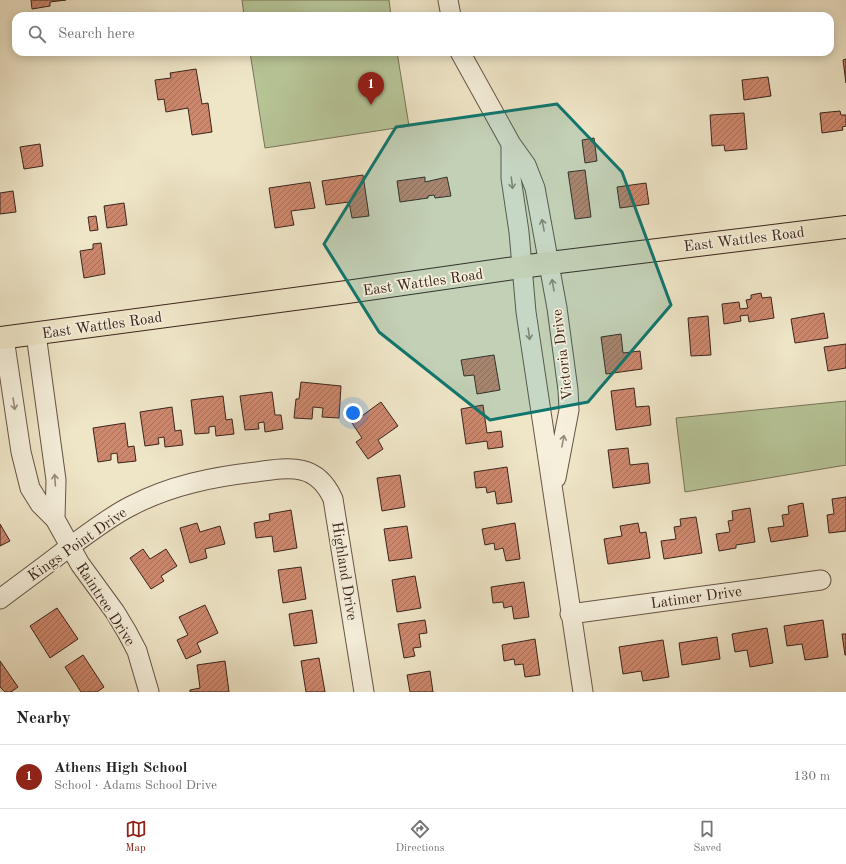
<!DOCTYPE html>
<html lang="en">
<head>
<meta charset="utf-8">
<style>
	:root { --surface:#fff; --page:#f2f2f2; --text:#222; --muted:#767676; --line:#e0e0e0; --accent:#8f2418 }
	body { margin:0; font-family:"Old Standard TT",serif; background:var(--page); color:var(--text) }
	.you { position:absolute; left:353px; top:413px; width:14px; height:14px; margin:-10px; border:3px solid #fff; border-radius:50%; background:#1a73e8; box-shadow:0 0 0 6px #1a73e833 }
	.badge { display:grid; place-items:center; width:26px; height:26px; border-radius:50%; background:var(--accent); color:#fff; font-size:13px; font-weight:700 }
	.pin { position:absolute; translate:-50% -33px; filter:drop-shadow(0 1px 2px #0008) }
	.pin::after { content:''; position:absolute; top:21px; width:14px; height:12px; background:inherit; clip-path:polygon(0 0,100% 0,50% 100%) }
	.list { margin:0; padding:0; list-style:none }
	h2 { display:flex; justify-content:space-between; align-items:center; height:52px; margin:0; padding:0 16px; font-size:17px }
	h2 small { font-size:13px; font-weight:400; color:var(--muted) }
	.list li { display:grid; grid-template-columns:26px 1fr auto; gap:12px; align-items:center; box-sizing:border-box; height:64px; padding:0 16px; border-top:1px solid var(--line) }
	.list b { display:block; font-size:15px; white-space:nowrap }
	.list p { margin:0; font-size:13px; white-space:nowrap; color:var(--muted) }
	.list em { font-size:13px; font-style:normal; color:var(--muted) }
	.icon { flex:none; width:22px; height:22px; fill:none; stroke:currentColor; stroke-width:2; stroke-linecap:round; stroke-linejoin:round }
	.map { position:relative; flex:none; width:846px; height:692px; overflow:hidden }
	.search { position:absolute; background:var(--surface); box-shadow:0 2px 10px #0003; left:12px; right:12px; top:12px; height:44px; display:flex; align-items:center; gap:10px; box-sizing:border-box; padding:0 14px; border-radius:12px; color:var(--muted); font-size:15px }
	.sheet { height:116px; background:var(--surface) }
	nav { display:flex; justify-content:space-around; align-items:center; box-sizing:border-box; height:56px; border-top:1px solid var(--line); background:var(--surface); font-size:11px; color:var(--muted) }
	nav a { display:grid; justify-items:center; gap:2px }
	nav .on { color:var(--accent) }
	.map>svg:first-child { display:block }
</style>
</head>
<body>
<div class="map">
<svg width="846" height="692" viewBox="0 0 846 692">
	<defs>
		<pattern id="building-hatch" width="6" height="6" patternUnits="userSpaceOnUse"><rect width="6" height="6" fill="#ce886e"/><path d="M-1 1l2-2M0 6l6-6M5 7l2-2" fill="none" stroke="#a86f5a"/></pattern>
	</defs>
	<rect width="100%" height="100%" fill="#efe6c8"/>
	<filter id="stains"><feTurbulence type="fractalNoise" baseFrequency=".005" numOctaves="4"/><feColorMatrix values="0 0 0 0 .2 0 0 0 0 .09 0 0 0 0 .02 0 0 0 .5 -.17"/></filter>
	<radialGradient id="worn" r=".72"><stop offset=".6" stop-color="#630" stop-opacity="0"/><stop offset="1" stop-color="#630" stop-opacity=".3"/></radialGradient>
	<path fill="#b7c597" stroke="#787459" d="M242 0H389L391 16H244Z
		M250 52H397L409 126 265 148Z
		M846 401V465L685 492 676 418Z"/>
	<path fill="url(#building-hatch)" stroke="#3a241b" d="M31 0H66L50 2V6L32 9Z
		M846 59V83L843 60Z
		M196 69 202 104 208 103 212 132 192 135 188 108 166 112 164 99 158 100 155 80 171 78 170 73Z
		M768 77 771 96 744 100 742 80Z
		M840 111 841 115H846V126L842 127 843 130 822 133 820 113Z
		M744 113 747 149 725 151 724 145 712 146 710 115Z
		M594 138 597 161 585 163 582 140Z
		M40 144 43 166 24 169 20 147Z
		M585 170 591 217 575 219 568 172Z
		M363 175 369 216 352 218 349 202 326 205 322 181Z
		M425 177V182L447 177 451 196 435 198 434 195 428 196V198L400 202 397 181Z
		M310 182 315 208 291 211 294 225 275 228 269 188Z
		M646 183 649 204 620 208 617 187Z
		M13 191 16 212 0 214V193Z
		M124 203 127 225 107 228 104 206Z
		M96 216 98 230 90 231 88 217Z
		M101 243 105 274 84 278 80 251 93 249V244Z
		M761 293 762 298 771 297 774 318 749 322 748 315 740 316 741 321 724 324 722 304 739 302 740 309 748 308 746 300 751 299V295Z
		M824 313 828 338 795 343 791 319Z
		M708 316 711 355 691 356 688 318Z
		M621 334 623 353 640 351 642 369 606 374 601 337Z
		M846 344V368L828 371 824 347Z
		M494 355 500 390 477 394 474 375 464 376 461 360Z
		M301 382 341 386 339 418 322 417 323 408 313 407 312 419 294 418 296 399H299Z
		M634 388 636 407 649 406 651 425 616 430 611 391Z
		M272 392 275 415H281L283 429 265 432 264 422 258 423 259 429 245 430 240 396Z
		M223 396 226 420 232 419 234 434 216 436 215 426 209 427V433L195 434 191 400Z
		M381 402 398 426 378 440 383 449 368 459 356 442 362 438 352 423Z
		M483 405 487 433 501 431 503 447 488 449 487 441 466 444 461 409Z
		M172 407 175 431 181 430 183 445 165 447 164 437 158 438 159 444 145 446 140 412Z
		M125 423 128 447 134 446 136 461 118 463 117 453 111 454V460L98 462 93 428Z
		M628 448 630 465 648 463 650 483 613 488 608 450Z
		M507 467 512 502 497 504 495 491 487 493 486 487 476 488 474 472Z
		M400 475 405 507 382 511 377 478Z
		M846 497V531L829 533 827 515 834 514 832 499Z
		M803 503 808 536 771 542 768 528 784 526 782 515 789 514 788 506Z
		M750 508 755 542 736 545V548L719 551 716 534 730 532 728 521 733 520 732 511Z
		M291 510 297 548 274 552 272 536 256 538 254 523 270 520 269 514Z
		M696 517 702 553 664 559 661 541 676 539 674 527 681 526 680 519Z
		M197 523 200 532 220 526 225 544 205 549 207 558 190 563 180 528Z
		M515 523 520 559 506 561 503 548 495 550 494 543 485 545 482 529Z
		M638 523 640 533 646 532 650 558 608 564 604 539 622 536 620 526Z
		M0 524 10 541 0 546Z
		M407 526 412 558 389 561 384 529Z
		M143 549 150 559 166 549 177 566 161 576 164 581 151 589 130 558Z
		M301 567 306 599 283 603 278 570Z
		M415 576 421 608 397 612 392 580Z
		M524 582 529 617 514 619 512 606 504 608 503 602 493 603 491 587Z
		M205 605 218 633 197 643 201 652 186 659 177 640 188 635 179 617Z
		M57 608 78 639 50 658 30 626Z
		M312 610 317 643 294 646 289 614Z
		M425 620 427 633 419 634 421 647 413 648 415 656 404 658 398 624Z
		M823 620 828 657 805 660 802 644 787 646 784 626Z
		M767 628 773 663 750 667 747 650 735 652 732 634Z
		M842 634H846V655H845Z
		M717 637 720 659 682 665 679 643Z
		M535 639 540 675 525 677 523 664 515 665 514 659 504 661 502 645Z
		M663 640 669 677 643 681 641 671 623 674 619 647Z
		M83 655 104 687 97 692H81L65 667Z
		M319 658 325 692H306L301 661Z
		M0 661 18 687 11 692H5L0 687Z
		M225 661 229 692H190V690L200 688 197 665Z
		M430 671 433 692H410L407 675Z"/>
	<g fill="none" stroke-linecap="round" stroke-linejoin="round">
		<defs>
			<path id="minor" d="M448 0 451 16
				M460 52 511 144 526 165 535 188 557 308 568 390 569 410 556 478
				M511 144V178L519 232 526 312 583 692
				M36 334 56 480 55 519
				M4 338 21 452 30 488 40 504 55 519 80 564 115 612 127 632 137 651 149 692
				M0 599C23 582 46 565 68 548 89 533 109 517 131 506 171 485 213 477 256 472 291 467 317 463 333 499L364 692
				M570 614 821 580"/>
			<path id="major" d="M0 338 347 292 550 263 846 227"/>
		</defs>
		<use href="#minor" stroke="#675446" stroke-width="21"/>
		<use href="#major" stroke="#3a241b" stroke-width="24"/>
		<use href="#minor" stroke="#f5efdb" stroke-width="19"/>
		<use href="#major" stroke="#efe6c8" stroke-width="22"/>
	</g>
	<defs><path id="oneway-shaft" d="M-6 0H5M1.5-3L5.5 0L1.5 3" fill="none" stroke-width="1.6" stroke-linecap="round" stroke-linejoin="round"/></defs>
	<g stroke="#988a7b">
		<use href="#oneway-shaft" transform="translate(512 183) rotate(83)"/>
		<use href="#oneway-shaft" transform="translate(543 225) rotate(-101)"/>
		<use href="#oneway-shaft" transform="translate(553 285) rotate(-100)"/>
		<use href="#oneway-shaft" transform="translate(529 334) rotate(82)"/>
		<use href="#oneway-shaft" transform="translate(14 404) rotate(81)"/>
		<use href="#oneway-shaft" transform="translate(563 441) rotate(-79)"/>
		<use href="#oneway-shaft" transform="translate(55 480) rotate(-94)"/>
	</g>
	<path fill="#0f766e" fill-opacity="0.2" stroke="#0f766e" stroke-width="3" stroke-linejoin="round" d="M557 104 622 172 671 305 588 402 490 420 379 332 324 244 396 127Z"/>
	<g text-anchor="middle" stroke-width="3.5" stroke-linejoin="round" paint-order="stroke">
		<g font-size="15" fill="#3a241b" stroke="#f5efdb">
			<text transform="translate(744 239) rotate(-7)" y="5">East Wattles Road</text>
			<text transform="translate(423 282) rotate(-8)" y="5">East Wattles Road</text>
			<text transform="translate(102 325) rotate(-8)" y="5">East Wattles Road</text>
			<text transform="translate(562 355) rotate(-97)" y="5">Victoria Drive</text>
			<text transform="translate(77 544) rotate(-35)" y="5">Kings Point Drive</text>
			<text transform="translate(345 571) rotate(81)" y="5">Highland Drive</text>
			<text transform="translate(696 597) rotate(-8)" y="5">Latimer Drive</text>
			<text transform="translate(106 604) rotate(57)" y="5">Raintree Drive</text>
		</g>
	</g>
	<rect width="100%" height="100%" filter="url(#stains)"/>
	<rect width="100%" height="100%" fill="url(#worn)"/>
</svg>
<div class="you"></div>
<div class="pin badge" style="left:371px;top:105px">1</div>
<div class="search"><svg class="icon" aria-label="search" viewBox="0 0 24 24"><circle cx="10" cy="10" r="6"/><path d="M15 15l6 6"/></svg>Search here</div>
</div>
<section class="sheet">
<h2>Nearby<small></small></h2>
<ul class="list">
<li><span class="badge">1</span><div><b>Athens High School</b><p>School · Adams School Drive</p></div><em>130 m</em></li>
</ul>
</section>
<nav>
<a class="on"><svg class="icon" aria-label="map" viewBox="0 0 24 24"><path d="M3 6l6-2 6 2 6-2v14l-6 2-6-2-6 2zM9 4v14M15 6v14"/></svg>Map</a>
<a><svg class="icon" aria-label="directions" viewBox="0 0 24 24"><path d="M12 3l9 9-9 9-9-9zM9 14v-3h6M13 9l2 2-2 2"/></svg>Directions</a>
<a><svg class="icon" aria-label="saved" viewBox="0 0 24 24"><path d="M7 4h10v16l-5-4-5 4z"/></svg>Saved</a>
</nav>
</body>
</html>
